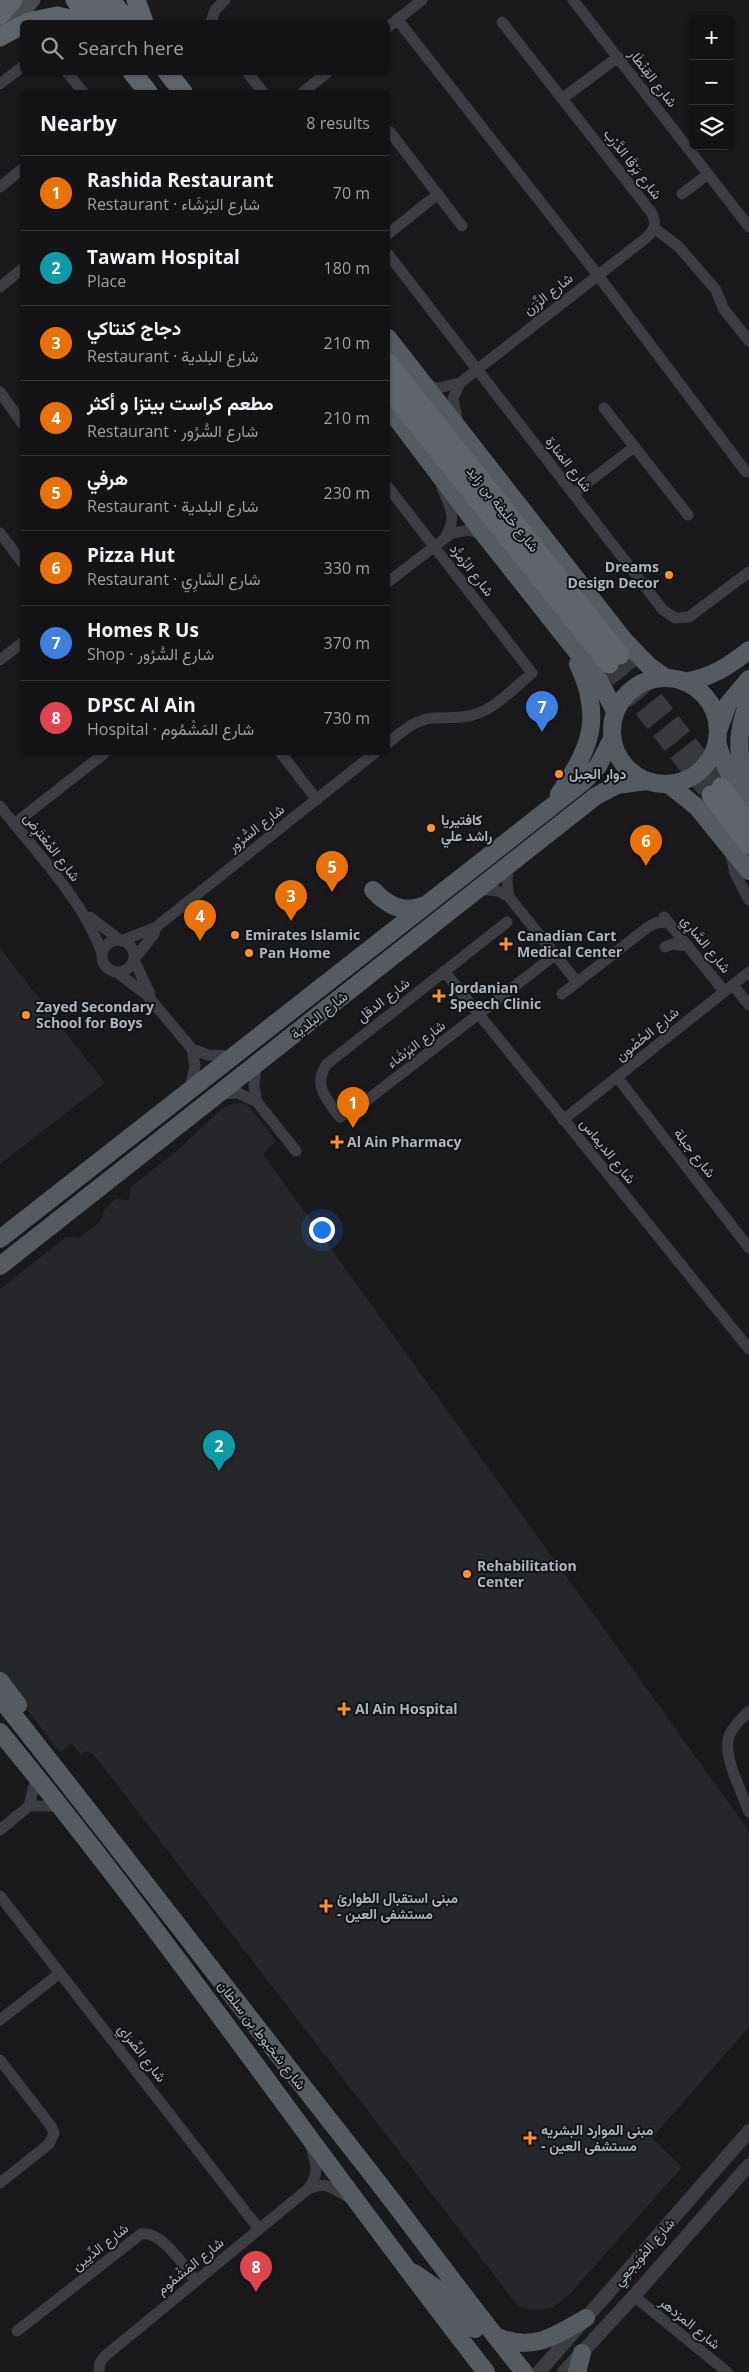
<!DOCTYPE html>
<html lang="en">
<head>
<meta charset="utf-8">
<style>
	:root { --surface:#141416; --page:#1d1d1f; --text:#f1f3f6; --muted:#9d9ea1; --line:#333335; --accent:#0f766e }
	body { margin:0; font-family:"Open Sans",Vazirmatn,sans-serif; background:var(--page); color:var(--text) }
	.controls { position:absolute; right:15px; top:15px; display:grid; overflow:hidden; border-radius:8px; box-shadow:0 1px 4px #0004 }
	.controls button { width:45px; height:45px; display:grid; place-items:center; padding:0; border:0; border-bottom:1px solid var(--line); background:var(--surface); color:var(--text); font:25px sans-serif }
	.you { position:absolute; left:321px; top:1229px; width:18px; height:18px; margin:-12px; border:4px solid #fff; border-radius:50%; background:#1a73e8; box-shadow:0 0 0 8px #1a73e833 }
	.badge { display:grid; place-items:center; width:32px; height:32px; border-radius:50%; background:var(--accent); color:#fff; font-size:16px; font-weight:700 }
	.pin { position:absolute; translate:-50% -41px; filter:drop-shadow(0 1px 2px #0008) }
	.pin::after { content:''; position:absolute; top:26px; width:18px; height:15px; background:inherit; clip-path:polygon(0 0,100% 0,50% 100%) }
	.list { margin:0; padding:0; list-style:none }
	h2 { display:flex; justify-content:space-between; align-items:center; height:65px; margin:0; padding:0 20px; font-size:21px }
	h2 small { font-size:16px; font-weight:400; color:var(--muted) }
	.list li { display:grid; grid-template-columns:32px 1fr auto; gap:15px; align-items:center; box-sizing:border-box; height:75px; padding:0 20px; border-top:1px solid var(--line) }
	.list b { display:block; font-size:19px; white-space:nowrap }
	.list p { margin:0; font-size:16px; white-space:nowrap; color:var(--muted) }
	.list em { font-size:16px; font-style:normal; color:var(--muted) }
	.icon { flex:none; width:28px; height:28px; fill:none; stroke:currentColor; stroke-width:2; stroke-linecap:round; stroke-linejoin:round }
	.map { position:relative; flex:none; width:749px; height:2372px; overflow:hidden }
	.search { position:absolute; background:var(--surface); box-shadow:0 1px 4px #0004; left:20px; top:20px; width:370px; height:55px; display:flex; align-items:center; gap:12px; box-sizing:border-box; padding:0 18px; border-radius:8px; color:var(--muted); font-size:19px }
	.panel { position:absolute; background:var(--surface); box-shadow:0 1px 4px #0004; left:20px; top:90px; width:370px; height:665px; border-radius:8px }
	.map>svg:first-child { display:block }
</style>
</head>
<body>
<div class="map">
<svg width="749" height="2372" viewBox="0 0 749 2372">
	<rect width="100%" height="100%" fill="#1a1a1d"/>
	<path fill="#26272a" d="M0 948 105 1083 0 1164Z
		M236 1102 248 1105 276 1141 263 1154 749 1831V2027L652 2138 682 2167 570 2294 552 2308 534 2310 518 2306 94 1755 86 1751 81 1755 72 1744 60 1752 0 1675V1289L65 1238 74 1236 78 1239 100 1222 105 1209 115 1199 129 1200 131 1187 179 1149 220 1110Z"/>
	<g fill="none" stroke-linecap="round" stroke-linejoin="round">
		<path stroke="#37393d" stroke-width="19" stroke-dasharray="19 9" stroke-linecap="butt" d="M620 655 721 787
			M609 664 711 795"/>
		<path stroke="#3b3d42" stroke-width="11" d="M573 0 749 227
			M397 19 597 274 746 472
			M211 22 215 10 225 0
			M388 27 422 0
			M67 72 83 92
			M247 72 263 92
			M0 84 22 67
			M303 92 328 72
			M563 98 618 57
			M390 132 462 226
			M0 187 22 169
			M682 194 708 174
			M654 228 678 246 716 290 723 308 749 341
			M388 234 438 194
			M388 254 663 610 675 618 689 617 749 572
			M0 287 22 269
			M425 386 438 388 460 383
			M0 392 22 423
			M604 408 688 515
			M458 424 453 398 460 383 646 238C655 230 657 222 651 212L502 22
			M388 487 532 673C515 687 495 709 473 715 460 719 447 717 434 718 415 719 402 732 388 743
			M442 488C450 505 457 518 446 536
			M573 494 634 447
			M0 533 22 562
			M388 582 452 533 470 530 483 535
			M0 660 22 643
			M280 752 317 800
			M0 806C34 850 85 902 102 954
			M14 824 106 752
			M730 851 735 873 749 900
			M508 866 507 882 509 897
			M479 889 498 891 509 897 577 982
			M90 917 120 940
			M664 917 724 991
			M507 922 327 1064C312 1085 327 1100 340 1117L362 1104 555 955
			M102 956a16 16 0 1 1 32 0a16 16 0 1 1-32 0Z
			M121 941 156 927 376 752
			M665 947 672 944 688 946
			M135 958 154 934 156 927
			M134 960 150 994
			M444 971 749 1349
			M118 973 147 995 192 1049 195 1066 190 1089
			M733 985 749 1005
			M562 994 648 927 656 923 668 922
			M192 1049 208 1055 232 1056
			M256 1064 254 1087 257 1102
			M617 1077 749 1248
			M219 1094 238 1093 257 1102 296 1151
			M563 1120 749 972
			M749 1711C742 1718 733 1726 729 1736 722 1755 742 1792 749 1812
			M29 1806 36 1778
			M0 1830 29 1806H60
			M0 1896 259 2229
			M0 2020 60 1973
			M0 2060 51 2126 54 2133 49 2144 0 2183
			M308 2189C329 2180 333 2190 350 2198
			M634 2296 727 2372
			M17 2331 141 2234C162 2230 183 2266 196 2281
			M99 2372 100 2363 105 2356 308 2189C320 2174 316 2163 311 2147"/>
		<path stroke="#3b3d42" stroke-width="14" d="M539 2372 749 2131
			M564 2372 634 2296 749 2165"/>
		<path stroke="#484d52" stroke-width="15" d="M3 32 33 0"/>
		<path stroke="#565b61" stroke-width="18" d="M388 338 624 640 648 665 666 678
			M388 407 486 537 599 680 615 711
			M612 731a53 53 0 1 1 106 0a53 53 0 1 1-106 0Z
			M684 682C711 678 729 666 749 650
			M749 702C736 730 736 758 749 786
			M718 731 728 704 749 679
			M717 742C723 766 734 783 749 802
			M668 784 697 807 749 871
			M559 794C591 749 603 717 578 664
			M373 890C388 906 403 914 425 905
			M0 1239 583 782 598 766 612 739
			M0 1266 596 796 617 785 646 781
			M0 1681 18 1705
			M0 1698C120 1849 237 2003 356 2154 413 2226 466 2301 524 2372
			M0 1732C171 1939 321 2161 486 2372
			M414 2273 443 2293 475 2329
			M495 2336C533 2352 553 2337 586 2318
			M577 2372 582 2353"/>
		<path stroke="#5e646a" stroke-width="19" d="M75 0 93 22
			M93 0 112 22
			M111 0 128 22
			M136 0 144 22
			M0 15 13 0
			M28 22 57 16 86 22
			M0 37 22 25
			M132 72 148 92
			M167 72 183 92
			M388 363 620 655
			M388 388 609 664
			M721 787 749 823
			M711 795 749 845"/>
	</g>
	<g fill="#ff9030" stroke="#151518" stroke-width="2">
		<circle cx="669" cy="575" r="5"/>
		<circle cx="559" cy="774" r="5"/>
		<circle cx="431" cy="828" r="5"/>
		<circle cx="235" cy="935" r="5"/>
		<path d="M503.5 936.5h5v5h5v5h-5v5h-5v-5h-5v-5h5z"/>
		<circle cx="249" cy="953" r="5"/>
		<path d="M436.5 988.5h5v5h5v5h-5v5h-5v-5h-5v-5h5z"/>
		<circle cx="26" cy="1015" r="5"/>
		<path d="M334.5 1134.5h5v5h5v5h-5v5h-5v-5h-5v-5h5z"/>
		<circle cx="467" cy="1574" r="5"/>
		<path d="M341.5 1701.5h5v5h5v5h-5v5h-5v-5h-5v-5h5z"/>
		<path d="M323.5 1898.5h5v5h5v5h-5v5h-5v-5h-5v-5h5z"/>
		<path d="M527.5 2130.5h5v5h5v5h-5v5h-5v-5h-5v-5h5z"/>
	</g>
	<g text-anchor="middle" stroke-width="4" stroke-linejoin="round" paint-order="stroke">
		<g font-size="14" fill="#acb4bd" stroke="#151518">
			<text transform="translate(653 78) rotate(52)" y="5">شارع القِنْطَار</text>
			<text transform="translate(633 164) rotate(52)" y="5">شارع بَرْقَا الدَّرْب</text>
			<text transform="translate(548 294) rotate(-38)" y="5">شارع الزِّرَن</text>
			<text transform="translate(569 464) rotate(52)" y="5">شارع المَنارة</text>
			<text transform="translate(503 509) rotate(51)" y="5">شارع خليفة بن زايد</text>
			<text transform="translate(472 570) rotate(52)" y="5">شارع الزُمرُّد</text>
			<text transform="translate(256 828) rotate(-38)" y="5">شارع السُّرُور</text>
			<text transform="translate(52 847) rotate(52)" y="5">شارع المُعْتَرِض</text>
			<text transform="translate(706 944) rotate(51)" y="5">شارع السَّارِي</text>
			<text transform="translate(383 1000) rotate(-38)" y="5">شارع الدقل</text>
			<text transform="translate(319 1015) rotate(-38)" y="5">شارع البلدية</text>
			<text transform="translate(647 1034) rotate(-39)" y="5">شارع الحُصُون</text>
			<text transform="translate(416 1044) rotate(-37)" y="5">شارع البَرْشَاء</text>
			<text transform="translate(608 1151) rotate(51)" y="5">شارع الديماس</text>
			<text transform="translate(695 1153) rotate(52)" y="5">شارع جبلة</text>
			<text transform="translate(262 2035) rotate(52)" y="5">شارع شخبوط بن سلطان</text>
			<text transform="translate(142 2053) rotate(52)" y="5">شارع الصِّرَاي</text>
			<text transform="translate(100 2247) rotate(-38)" y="5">شارع الدِّيين</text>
			<text transform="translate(644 2252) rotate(-49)" y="5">شارع المُوَيجعِي</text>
			<text transform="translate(190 2266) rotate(-39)" y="5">شارع المَشْمُوم</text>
			<text transform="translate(690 2323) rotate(39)" y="5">شارع المزدهر</text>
		</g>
		<g font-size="14" font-weight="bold" fill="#acb4bd" stroke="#151518" text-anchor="start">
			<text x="659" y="572" text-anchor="end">Dreams<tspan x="659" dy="16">Design Decor</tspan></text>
			<text x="569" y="779">دوار الجبل</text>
			<text x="441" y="825">كافتيريا<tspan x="441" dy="16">راشد علي</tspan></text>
			<text x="245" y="940">Emirates Islamic</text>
			<text x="517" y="941">Canadian Cart<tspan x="517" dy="16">Medical Center</tspan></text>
			<text x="259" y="958">Pan Home</text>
			<text x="450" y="993">Jordanian<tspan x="450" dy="16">Speech Clinic</tspan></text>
			<text x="36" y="1012">Zayed Secondary<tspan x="36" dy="16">School for Boys</tspan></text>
			<text x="347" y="1147">Al Ain Pharmacy</text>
			<text x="477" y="1571">Rehabilitation<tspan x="477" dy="16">Center</tspan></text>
			<text x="355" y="1714">Al Ain Hospital</text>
			<text x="337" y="1903">مبنى استقبال الطوارئ<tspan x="337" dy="16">- مستشفى العين</tspan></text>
			<text x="541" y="2135">مبنى الموارد البشريه<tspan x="541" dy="16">- مستشفى العين</tspan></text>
		</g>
	</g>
</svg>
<div class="controls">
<button>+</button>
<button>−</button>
<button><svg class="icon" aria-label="layers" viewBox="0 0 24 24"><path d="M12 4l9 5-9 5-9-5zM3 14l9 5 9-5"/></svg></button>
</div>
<div class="you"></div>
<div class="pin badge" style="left:353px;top:1128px;background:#e8710a">1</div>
<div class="pin badge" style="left:219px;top:1471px;background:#0f9aa8">2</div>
<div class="pin badge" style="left:291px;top:921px;background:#e8710a">3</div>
<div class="pin badge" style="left:200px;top:941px;background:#e8710a">4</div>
<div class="pin badge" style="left:332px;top:892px;background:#e8710a">5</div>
<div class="pin badge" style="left:646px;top:866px;background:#e8710a">6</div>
<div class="pin badge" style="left:542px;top:732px;background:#3f7fe0">7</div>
<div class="pin badge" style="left:256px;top:2292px;background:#e0444e">8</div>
<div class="search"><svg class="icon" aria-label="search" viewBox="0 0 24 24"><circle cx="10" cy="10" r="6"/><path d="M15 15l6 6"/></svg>Search here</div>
<section class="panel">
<h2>Nearby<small>8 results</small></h2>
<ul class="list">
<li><span class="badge" style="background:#e8710a">1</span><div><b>Rashida Restaurant</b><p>Restaurant · شارع البَرْشَاء</p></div><em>70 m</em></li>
<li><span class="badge" style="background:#0f9aa8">2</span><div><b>Tawam Hospital</b><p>Place</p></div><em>180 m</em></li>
<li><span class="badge" style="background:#e8710a">3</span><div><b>دجاج كنتاكي</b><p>Restaurant · شارع البلدية</p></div><em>210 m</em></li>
<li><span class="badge" style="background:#e8710a">4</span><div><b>مطعم كراست بيتزا و أكثر</b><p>Restaurant · شارع السُّرُور</p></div><em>210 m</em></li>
<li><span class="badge" style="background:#e8710a">5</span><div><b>هرفي</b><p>Restaurant · شارع البلدية</p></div><em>230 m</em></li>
<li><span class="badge" style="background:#e8710a">6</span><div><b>Pizza Hut</b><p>Restaurant · شارع السَّارِي</p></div><em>330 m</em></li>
<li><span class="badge" style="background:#3f7fe0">7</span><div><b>Homes R Us</b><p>Shop · شارع السُّرُور</p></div><em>370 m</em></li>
<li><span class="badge" style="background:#e0444e">8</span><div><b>DPSC Al Ain</b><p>Hospital · شارع المَشْمُوم</p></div><em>730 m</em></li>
</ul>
</section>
</div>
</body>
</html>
